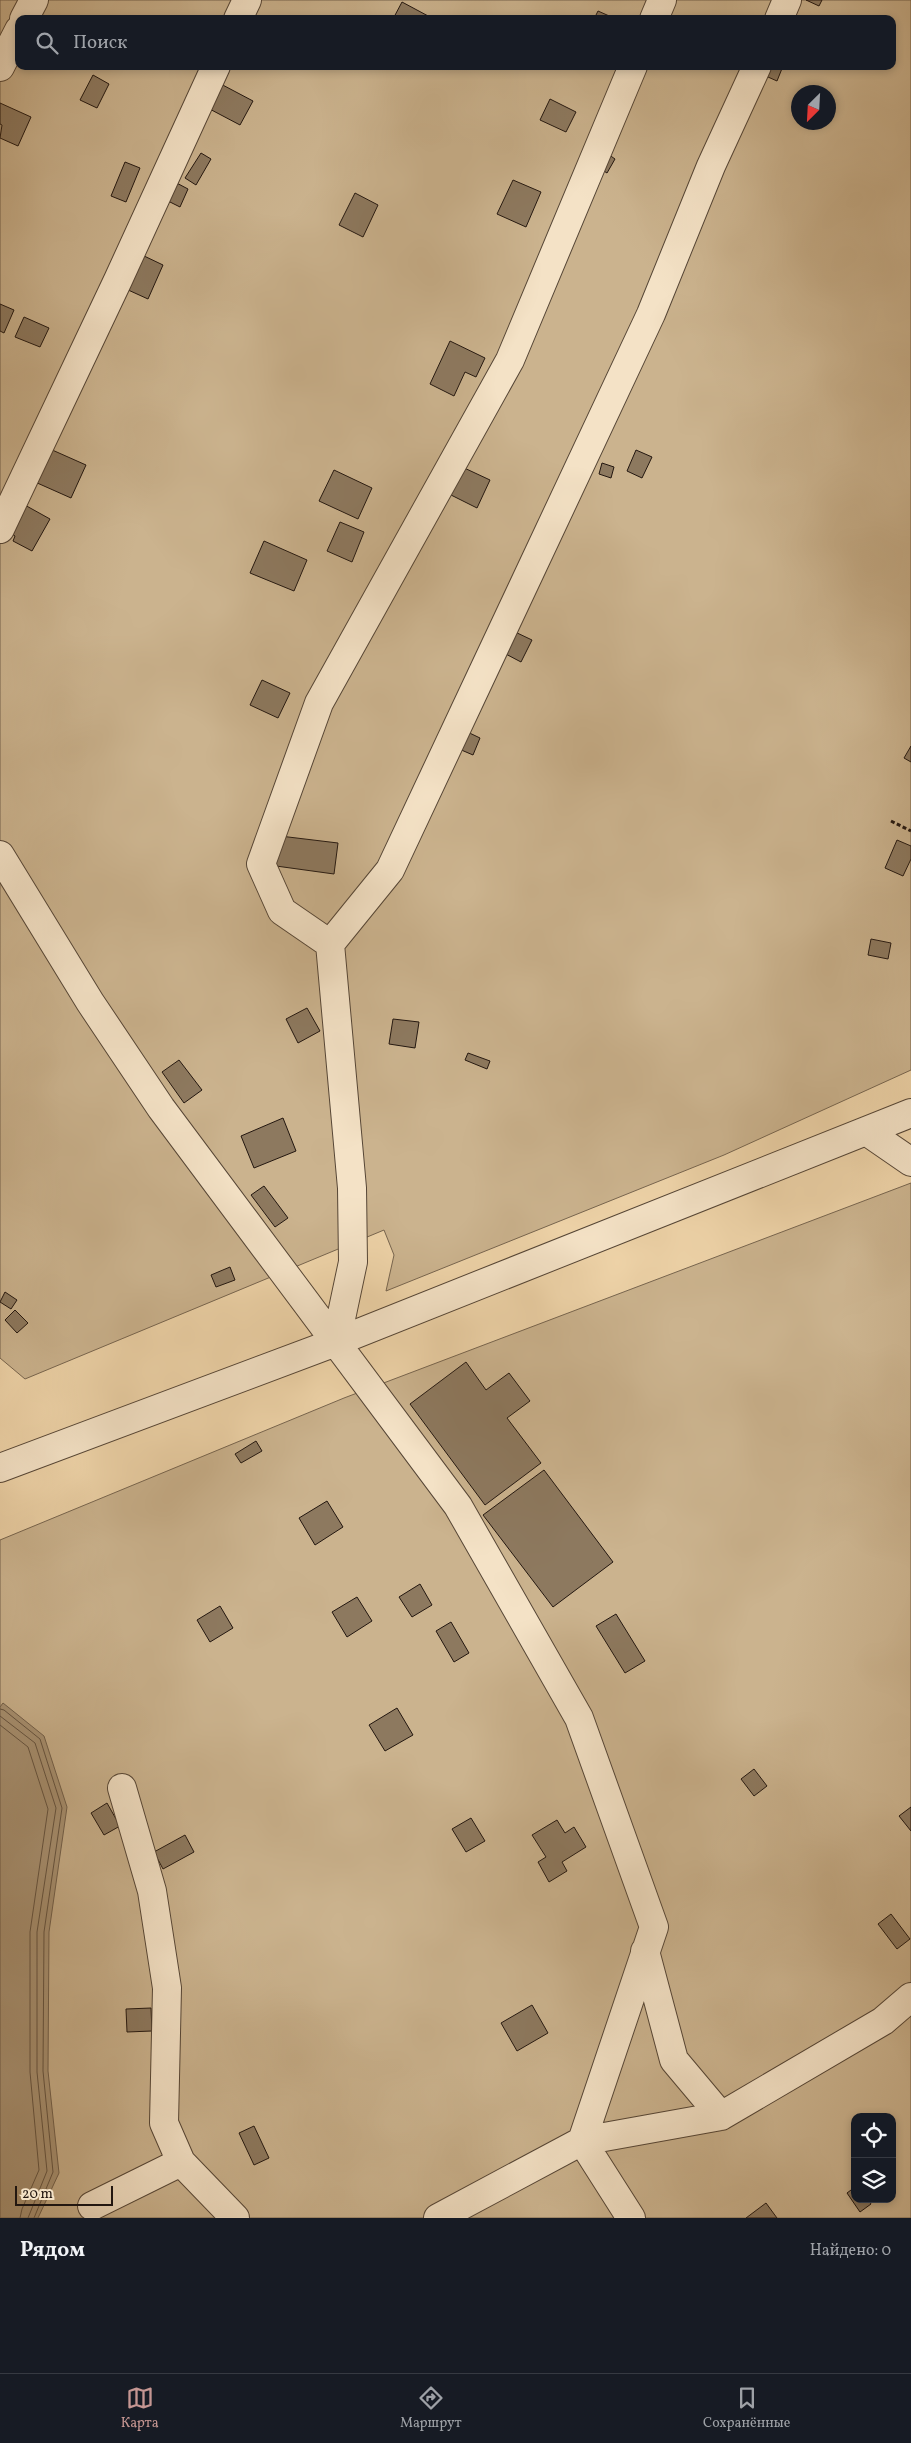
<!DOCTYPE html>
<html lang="ru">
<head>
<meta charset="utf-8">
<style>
	:root { --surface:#171b24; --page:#242831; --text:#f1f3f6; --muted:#9ea1a6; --line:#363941; --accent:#c59692 }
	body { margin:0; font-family:Vollkorn,serif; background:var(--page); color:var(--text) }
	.controls { position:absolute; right:15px; bottom:15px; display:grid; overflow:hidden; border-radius:10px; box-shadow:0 2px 8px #0003 }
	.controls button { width:45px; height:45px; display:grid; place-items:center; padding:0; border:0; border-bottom:1px solid var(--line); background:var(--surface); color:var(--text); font:25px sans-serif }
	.compass { position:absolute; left:791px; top:85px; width:45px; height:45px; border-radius:50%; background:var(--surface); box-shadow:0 2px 8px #0003; rotate:204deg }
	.scale { position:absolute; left:15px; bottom:12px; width:98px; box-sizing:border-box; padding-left:5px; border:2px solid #231710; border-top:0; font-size:14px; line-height:18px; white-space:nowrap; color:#231710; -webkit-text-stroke:4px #f4e2c6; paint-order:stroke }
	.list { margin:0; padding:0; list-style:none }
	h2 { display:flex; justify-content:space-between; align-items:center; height:65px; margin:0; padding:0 20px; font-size:21px }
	h2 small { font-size:16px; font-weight:400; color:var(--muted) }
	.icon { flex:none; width:28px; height:28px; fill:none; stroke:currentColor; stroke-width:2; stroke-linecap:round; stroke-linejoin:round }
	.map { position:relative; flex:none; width:911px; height:2218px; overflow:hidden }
	.search { position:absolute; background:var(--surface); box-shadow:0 2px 8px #0003; left:15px; right:15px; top:15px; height:55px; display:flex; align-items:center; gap:12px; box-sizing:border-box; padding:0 18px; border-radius:10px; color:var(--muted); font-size:19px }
	.sheet { height:155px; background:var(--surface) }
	nav { display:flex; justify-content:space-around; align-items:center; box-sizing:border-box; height:70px; border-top:1px solid var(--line); background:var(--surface); font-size:14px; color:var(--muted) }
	nav a { display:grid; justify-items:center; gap:2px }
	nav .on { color:var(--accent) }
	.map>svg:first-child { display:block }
</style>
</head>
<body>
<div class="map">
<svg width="911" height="2218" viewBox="0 0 911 2218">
	<rect width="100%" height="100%" fill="#eed3a8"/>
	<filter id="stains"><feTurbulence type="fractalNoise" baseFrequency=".004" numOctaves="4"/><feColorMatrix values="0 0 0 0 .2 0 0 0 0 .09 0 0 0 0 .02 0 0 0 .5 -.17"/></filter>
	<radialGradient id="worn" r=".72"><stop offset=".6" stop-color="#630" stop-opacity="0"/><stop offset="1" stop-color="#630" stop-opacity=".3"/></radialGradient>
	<path fill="#cbb38e" stroke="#77654f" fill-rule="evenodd" d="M0 0H911V1070L724 1155 386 1291 394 1255 384 1230 25 1379 0 1358ZM19 19H892V66H19ZM798 92H828V122H798Z
		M911 1183V2218H0V1540L344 1398ZM855 2117H892V2199H855Z"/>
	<path fill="#a99374" stroke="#73614c" d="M3 1703 44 1736 67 1807 49 1932 48 2071 59 2173 38 2218H0V1707Z"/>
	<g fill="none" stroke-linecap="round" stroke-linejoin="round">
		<path stroke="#665542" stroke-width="1" d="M0 1709 4 1710 40 1739 62 1808 44 1932 43 2071 53 2172 34 2218
			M0 1716 35 1743 56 1808 37 1932V2072L47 2171 28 2218
			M0 1725 28 1747 48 1809 30 1932V2072L39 2170 22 2209 20 2218"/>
	</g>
	<path fill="#8d795f" stroke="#231710" d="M806 0H822L819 6Z
		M402 2 430 17 428 19H393Z
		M598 11 616 19H594Z
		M763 66H783L777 81 759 73Z
		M93 75 109 84 97 108 80 100Z
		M217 82 253 101 240 125 204 106Z
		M550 99 576 112 566 132 540 120Z
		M0 103 31 117 18 146 0 138 2 125 0 124Z
		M605 152 615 159 607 173 596 166Z
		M201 153 211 159 196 185 185 178Z
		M125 162 140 168 126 202 111 196Z
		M169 179 188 189 180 207 160 197Z
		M513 180 541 192 526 227 497 214Z
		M355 193 378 205 363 237 339 225Z
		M142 255 163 265 148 299 126 289Z
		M0 304 14 310 4 333 0 331Z
		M24 317 49 328 40 347 15 337Z
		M450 341 485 358 476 377 465 372 454 396 430 384Z
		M50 449 86 465 71 498 35 482Z
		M636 450 652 457 642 478 627 471Z
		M602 463 614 467 611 478 599 474Z
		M460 466 490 480 477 508 447 493Z
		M334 470 372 488 358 519 319 501Z
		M23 504 50 519 32 551 13 541 15 536 7 531Z
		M340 522 364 532 352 562 327 551Z
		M264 541 307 560 294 591 250 573Z
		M513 631 532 640 521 662 502 652Z
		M262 680 290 693 278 718 250 705Z
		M459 728 480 738 473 755 452 746Z
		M911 746V762L904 758Z
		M280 836 338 843 334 874 276 866Z
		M897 840 911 846V859L903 876 885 868Z
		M871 939 891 943 888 959 868 955Z
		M307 1008 320 1031 298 1043 286 1019Z
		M393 1019 419 1022 415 1048 389 1044Z
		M468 1053 490 1061 487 1069 465 1060Z
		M179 1060 202 1090 184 1103 162 1072Z
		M283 1118 296 1151 254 1168 241 1136Z
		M264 1186 288 1218 275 1227 251 1195Z
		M230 1267 235 1280 216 1287 211 1275Z
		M5 1292 17 1300 11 1309 0 1302Z
		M15 1310 28 1323 17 1333 5 1320Z
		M466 1362 486 1390 509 1373 530 1401 507 1418 541 1463 485 1505 410 1404Z
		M256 1441 262 1451 241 1463 235 1454Z
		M544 1470 613 1562 553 1607 483 1515Z
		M327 1501 343 1527 315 1545 299 1518Z
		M420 1584 432 1605 412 1617 399 1597Z
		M357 1597 372 1621 347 1637 332 1612Z
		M220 1606 233 1628 210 1642 197 1620Z
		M616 1614 645 1661 625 1673 596 1626Z
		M451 1622 469 1653 454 1662 436 1631Z
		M397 1708 413 1735 385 1751 369 1725Z
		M754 1769 767 1786 754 1796 741 1779Z
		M107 1803 120 1826 104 1835 91 1813Z
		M911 1807V1831L899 1816Z
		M471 1818 485 1841 466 1852 452 1829Z
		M557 1820 565 1833 574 1827 586 1847 562 1862 567 1871 549 1882 538 1862 546 1857 532 1835Z
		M185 1835 194 1852 163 1869 154 1852Z
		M891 1914 910 1939 897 1949 878 1924Z
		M532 2005 548 2033 517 2051 501 2023Z
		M151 2008 152 2031 127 2032 126 2009Z
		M254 2126 269 2158 254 2165 239 2133Z
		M855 2187V2199H868L871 2204 860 2212 847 2193Z
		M766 2203 777 2218H746Z"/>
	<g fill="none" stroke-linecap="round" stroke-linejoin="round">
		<defs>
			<path id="minor" d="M24 19 34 0
				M238 19 247 0
				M654 19 662 0
				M779 19 787 0
				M0 67 19 30
				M0 529 118 280 216 66
				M0 855 90 1002 161 1108 458 1506 579 1718 654 1927 582 2141 631 2218
				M330 944 282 911 261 864 319 703 510 360 633 66
				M866 1131 911 1162
				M336 1342 353 1262 352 1188 330 944 390 870 651 314 711 166 757 66
				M0 1468 336 1342 911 1113
				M122 1788 152 1891 167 1988 164 2123 181 2162
				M645 1951 674 2060 721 2116
				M92 2206 181 2162 235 2218
				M438 2218 582 2141 721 2116 883 2021 911 1997"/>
		</defs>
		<use href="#minor" stroke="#564636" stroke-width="30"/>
		<path stroke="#231710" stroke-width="3" stroke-dasharray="4 2.5" stroke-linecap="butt" d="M891 821 911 831"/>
		<use href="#minor" stroke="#f4e2c6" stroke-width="28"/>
	</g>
	<rect width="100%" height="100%" filter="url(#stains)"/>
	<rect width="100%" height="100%" fill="url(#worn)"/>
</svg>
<div class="controls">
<button><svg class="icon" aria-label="locate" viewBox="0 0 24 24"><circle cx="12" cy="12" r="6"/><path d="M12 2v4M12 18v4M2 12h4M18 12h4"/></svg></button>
<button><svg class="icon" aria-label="layers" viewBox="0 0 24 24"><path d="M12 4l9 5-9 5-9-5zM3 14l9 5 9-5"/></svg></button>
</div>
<svg class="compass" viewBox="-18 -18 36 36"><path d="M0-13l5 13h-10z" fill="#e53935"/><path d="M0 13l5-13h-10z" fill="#9ea1a6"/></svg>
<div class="scale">20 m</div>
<div class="search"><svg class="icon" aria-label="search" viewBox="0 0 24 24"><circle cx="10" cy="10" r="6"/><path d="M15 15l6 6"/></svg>Поиск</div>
</div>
<section class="sheet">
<h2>Рядом<small>Найдено: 0</small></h2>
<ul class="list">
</ul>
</section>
<nav>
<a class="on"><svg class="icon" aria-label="map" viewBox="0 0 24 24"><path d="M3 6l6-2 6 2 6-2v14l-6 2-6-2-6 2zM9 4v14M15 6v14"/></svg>Карта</a>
<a><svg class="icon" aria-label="directions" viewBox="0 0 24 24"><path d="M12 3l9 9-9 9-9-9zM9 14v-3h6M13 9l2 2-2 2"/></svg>Маршрут</a>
<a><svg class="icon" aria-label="saved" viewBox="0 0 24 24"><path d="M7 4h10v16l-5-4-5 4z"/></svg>Сохранённые</a>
</nav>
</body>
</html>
